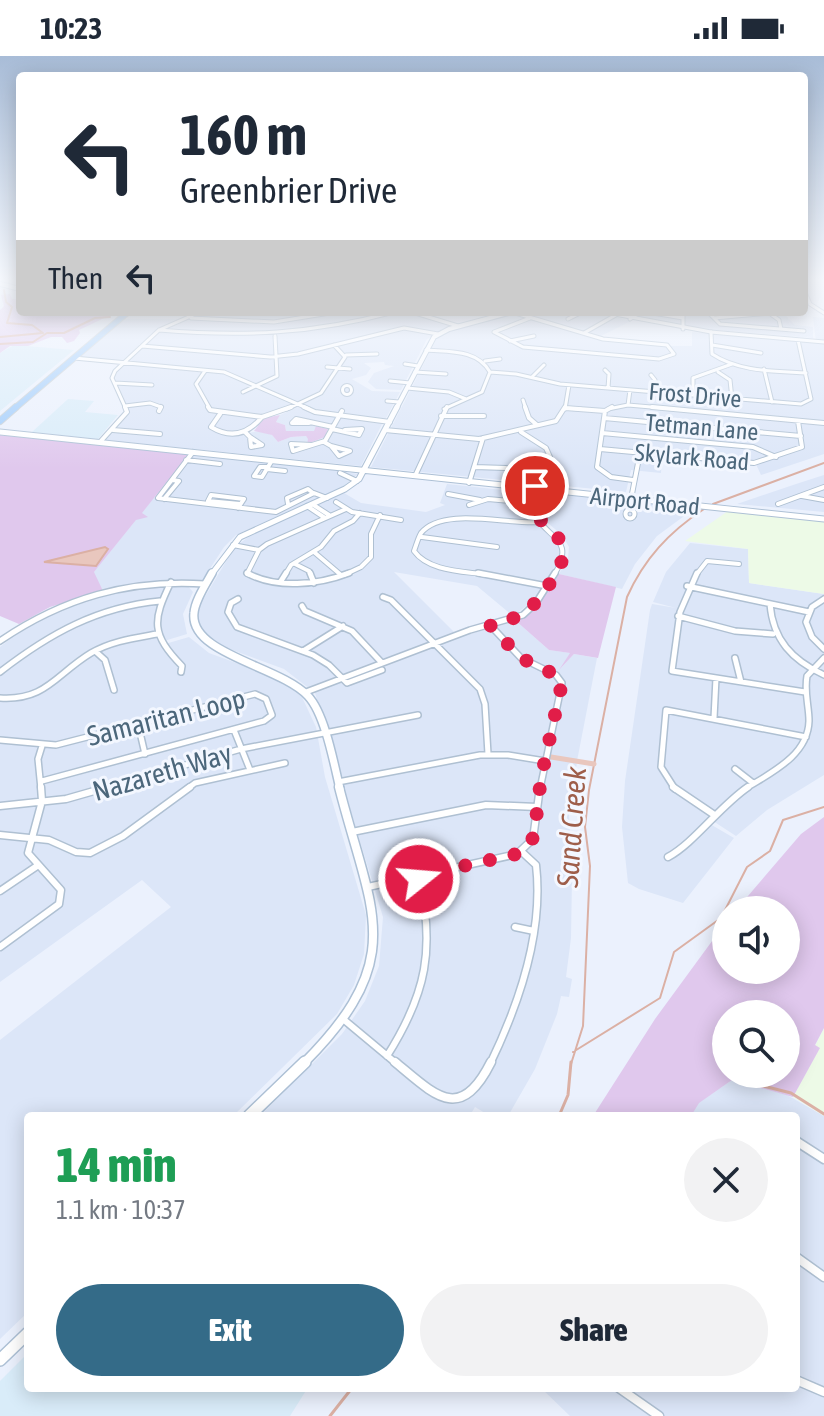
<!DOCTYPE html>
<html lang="en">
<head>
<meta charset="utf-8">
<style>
	body { margin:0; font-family:"Asap Condensed",sans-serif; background:#f2f2f3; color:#1f2937; height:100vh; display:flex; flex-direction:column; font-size:30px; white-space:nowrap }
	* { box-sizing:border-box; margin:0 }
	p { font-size:26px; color:#747a83 }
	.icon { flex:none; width:44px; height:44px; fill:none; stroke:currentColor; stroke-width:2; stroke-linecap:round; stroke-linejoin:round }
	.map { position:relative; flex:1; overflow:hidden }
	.panel { position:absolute; left:24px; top:1056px; width:776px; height:280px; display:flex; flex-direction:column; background:#fff; border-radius:8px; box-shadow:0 4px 20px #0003 }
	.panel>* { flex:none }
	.banner { position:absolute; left:16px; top:16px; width:792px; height:244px; border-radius:8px; box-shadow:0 4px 20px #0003; background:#fff; color:#1f2937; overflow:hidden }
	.controls { position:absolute; left:712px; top:840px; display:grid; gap:16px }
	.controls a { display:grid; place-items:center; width:88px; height:88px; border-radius:50%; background:#fff; box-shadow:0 4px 20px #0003; font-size:40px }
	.pin { position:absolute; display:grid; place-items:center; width:68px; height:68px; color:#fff; margin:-34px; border:4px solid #fff; border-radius:50%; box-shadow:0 2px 8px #0007 }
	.me { position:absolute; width:88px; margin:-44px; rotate:73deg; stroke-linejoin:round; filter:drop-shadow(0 0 6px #0008) }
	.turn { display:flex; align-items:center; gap:28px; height:168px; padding:0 32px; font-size:36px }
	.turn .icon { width:104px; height:104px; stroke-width:2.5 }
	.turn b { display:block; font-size:56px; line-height:68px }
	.then { display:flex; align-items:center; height:76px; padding:0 32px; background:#0003; gap:16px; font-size:30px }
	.round { display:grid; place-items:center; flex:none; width:84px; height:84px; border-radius:42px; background:#f2f2f3 }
	.head { display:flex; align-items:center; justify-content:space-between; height:136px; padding:0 32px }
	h1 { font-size:48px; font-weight:800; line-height:60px; color:#1e9e55 }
	.primary-button { display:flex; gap:16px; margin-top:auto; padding:16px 32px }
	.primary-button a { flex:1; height:92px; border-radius:48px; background:#346b88; color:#fff; font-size:32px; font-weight:800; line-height:92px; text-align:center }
	.primary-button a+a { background:#f2f2f3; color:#1f2937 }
	.status { display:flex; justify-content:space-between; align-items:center; height:56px; padding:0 40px; background:#fff; direction:ltr }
	.status svg { height:22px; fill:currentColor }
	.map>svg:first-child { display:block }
	.residential { fill:#dce6f8 }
	.commercial { fill:#d9ecf9 }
	.education { fill:#edfae7 }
	.green { fill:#e0c8ed; fill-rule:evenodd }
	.water { fill:#e9c7be; stroke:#dbb0a4; stroke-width:2 }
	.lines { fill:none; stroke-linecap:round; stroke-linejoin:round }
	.stream-far1 { stroke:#dbb0a4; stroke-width:2 }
	.stream { stroke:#dbb0a4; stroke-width:3 }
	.canal { stroke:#e9c7be; stroke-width:5 }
	.minor-far4-casing { stroke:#afc0d2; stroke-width:5 }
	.minor-far3-casing { stroke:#afc0d2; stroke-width:6 }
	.minor-far2-casing { stroke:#afc0d2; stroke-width:8 }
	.minor-far1-casing { stroke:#afc0d2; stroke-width:9 }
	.minor-casing { stroke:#afc0d2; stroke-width:11 }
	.tertiary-casing { stroke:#afc0d2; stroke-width:5 }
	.secondary-far4-casing { stroke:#adc0d5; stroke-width:6 }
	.secondary-far3-casing { stroke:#adc0d5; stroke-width:7 }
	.secondary-far2-casing { stroke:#adc0d5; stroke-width:10 }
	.secondary-far1-casing { stroke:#adc0d5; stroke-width:11 }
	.secondary-casing { stroke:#adc0d5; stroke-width:14 }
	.trunk-far1-casing { stroke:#c9d1d7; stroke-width:7 }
	.trunk-casing { stroke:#c9d1d7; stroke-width:8 }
	.minor-far4 { stroke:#fff; stroke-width:3 }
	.minor-far3 { stroke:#fff; stroke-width:4 }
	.minor-far2 { stroke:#fff; stroke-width:5 }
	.minor-far1 { stroke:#fff; stroke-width:6 }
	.minor { stroke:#fff; stroke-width:8 }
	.tertiary { stroke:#fff; stroke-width:3 }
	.secondary-far4 { stroke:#fff; stroke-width:4 }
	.secondary-far3 { stroke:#fff; stroke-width:5 }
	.secondary-far2 { stroke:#fff; stroke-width:7 }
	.secondary-far1 { stroke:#fff; stroke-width:8 }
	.secondary { stroke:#fff; stroke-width:11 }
	.trunk-far1 { stroke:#a2cdfb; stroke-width:5 }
	.trunk { stroke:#a2cdfb; stroke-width:6 }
	.route { stroke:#e11d48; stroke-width:14; stroke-dasharray:0 25.2 }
	.labels { text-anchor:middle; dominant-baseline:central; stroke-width:6; stroke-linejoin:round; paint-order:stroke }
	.far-street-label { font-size:24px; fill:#4c677b; stroke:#f3f7ff }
	.street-label { font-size:28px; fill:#4c677b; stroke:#f3f7ff }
	.water-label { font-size:30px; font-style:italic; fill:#9e5e4a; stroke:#f3f7ff }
</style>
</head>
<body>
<div class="status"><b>10:23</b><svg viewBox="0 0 49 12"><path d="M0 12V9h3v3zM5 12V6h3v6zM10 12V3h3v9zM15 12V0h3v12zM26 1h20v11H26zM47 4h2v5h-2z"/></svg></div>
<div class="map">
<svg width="824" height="1360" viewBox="0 0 824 1360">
	<rect width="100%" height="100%" fill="#ebf1fd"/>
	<!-- residential -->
	<path class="residential" d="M203,256H408L453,270L427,283L401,334L376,333L368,326L374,317L394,310L385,309L384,306L364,307L371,312L366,319L352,323L372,335L400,336L385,364L316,355L299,347L260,359L251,371L233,379L262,375L272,379L278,386L291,381L306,380L309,383L307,387L325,381L326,372L317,371L314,376L307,377L286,375L285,369L276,366L280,359L298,351L318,359L383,366L361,410L105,384L130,357L115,322L118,314L163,273Z
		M518,256H597L631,265L597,282L664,290H692V276L816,286L813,261L824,262V398L761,419L755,406L662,398L661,417L631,414L626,436L371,411L437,282L453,274Z
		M611,256H782L795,269L813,271V282L701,273Z
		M124,263H177L156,274L122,305L80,301Z
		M189,398L331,414L358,418L341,432L236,479L224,491L202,525H150L103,535L93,517Z
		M824,419V456L737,448L796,428Z
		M447,428L530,437L529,457L558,486L561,497L559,505L533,545L513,560L477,530L394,516L459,581L516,565L549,594L571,597L560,613L574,598L597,602L577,705L549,701L577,706L569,758L572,821L571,882L566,921L572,923L569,941L561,940L557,958L535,1013L508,1060H490L475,1051L472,1056L478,1060H260L342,978L365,945L379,910L383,861L315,637L284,613L216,588L199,570L197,559L200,549L234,492L252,478L344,437L361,447L426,456L445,449L440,447Z
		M540,436L695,452L657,480L635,508L622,533L559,518L568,502L569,491L562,479L542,462L537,451Z
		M690,487L748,493L749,527L824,538V719L767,754L736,780L713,765L710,768L734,782L683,847L639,833L628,827L622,771L625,725L650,554L652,548L676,552L653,546L666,516Z
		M187,529L193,536L183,558L187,578L164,585L165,588L189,581L209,597L291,627L301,639L316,671L325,721L366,859L364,898L354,929L337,958L233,1060H28V1256L0,1283V984L171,851L142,824L0,926V591L20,575L73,548L132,533Z
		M732,1024L787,1039L824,1060V1360H570L541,1332H796V1060H691L698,1047Z"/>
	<!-- commercial -->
	<path class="commercial" d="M14,289L74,294L0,355V297Z
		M68,343L94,345L85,356L118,359L98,383L32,376Z
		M28,1297V1332L307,1333L290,1360H0V1325Z"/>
	<!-- education -->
	<path class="education" d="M728,455L824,465V538L749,527L748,493L685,485Z
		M824,972V1060L793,1041L819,993L815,990Z"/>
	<!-- green -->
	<path class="green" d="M10,238L12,243L20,244V256H117L79,274L80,277L74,285L67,287L62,281H51L28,290H10L0,297V254L4,250L1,239Z
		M280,359L276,366L285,369L286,375H314L316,370L328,373L325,381L307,388L308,383L306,380L291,381L278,386L272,379L254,375L264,362Z
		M0,379L189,398L142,457L148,461L136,464L94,516L103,535L50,551L19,568L0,560Z
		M559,518L616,531L598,602L574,598L559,614L570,597L549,594L516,565L538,550Z
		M824,761V972L815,989L820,992L793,1041L732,1024L699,1047L691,1060H593L655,963L726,866V914H786V854H736L801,778ZM726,958H786V1018H726Z"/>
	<!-- water -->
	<path class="water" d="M105,491L108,493L96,510L44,506Z"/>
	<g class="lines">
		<!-- stream-far1 -->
		<path class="stream-far1" d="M0,281L43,277L32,269L7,267L12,251L6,246L4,234
			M0,288L33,286L47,277H64L95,262L110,261
			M713,448L824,407
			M573,996L660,942L674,896L721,862L747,811L770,795L783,764L824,751
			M571,1008L583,970L590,810L585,771L589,734L627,541C644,503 669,476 704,453"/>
		<!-- stream -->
		<path class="stream" d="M736,1023L791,1037L824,1058
			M559,1060L568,1039L571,1006
			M330,1360L352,1332"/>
		<!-- canal -->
		<path class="canal" d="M551,701L594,708"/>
		<defs>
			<path id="minor-far4" d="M804,234L810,248L824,257
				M412,256L458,270
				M512,256L603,283L667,289L674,298L659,303L523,291L494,276L530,262
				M647,256L683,262
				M683,256V273
				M708,256L720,268L804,275
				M768,256L779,264L781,273
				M191,262L274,266L336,256
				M714,262L770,257
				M568,263L582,256
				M630,263L641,256
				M159,274C243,281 312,278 394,256
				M584,277L621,256
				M510,285L534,280
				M712,289L761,297
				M142,290L270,301L298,298L404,272L438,278
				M426,294C449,296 477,293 490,316L482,336L444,353
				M346,299L377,298
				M74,302L224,316L309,353
				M485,305L500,303
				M405,308L418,310
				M327,311L350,313
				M764,313L772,346
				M605,314L609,318L608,332
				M205,315L196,328L210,353
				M415,316L446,318
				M490,316L516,318L560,328L801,348L811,343L798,284
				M718,316L730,324L732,343
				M806,317C775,315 739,316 712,298L711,276L824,286
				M651,319L655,324V336
				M532,321L544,309
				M390,325L410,327
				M115,327L152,329
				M342.5 334a4.5 4.5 0 1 1 9 0a4.5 4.5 0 1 1-9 0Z
				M407,332L449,336L466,343
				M243,336L277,320L275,280
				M693,339V322L732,308
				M523,344L526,353
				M387,345L399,346
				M628,349L630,334
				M125,350L150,347L161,351L160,353
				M565,352L581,353
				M126,353L112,322L115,315L159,274L200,256
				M287,353L321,337L345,301L334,289
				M565,353L569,329
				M608,353L628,349L674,353"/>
			<path id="minor-far3" d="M208,351L210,354L262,361L291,351
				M304,351L315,356L390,366
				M525,351L529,362L537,369
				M612,351L605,355L597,411L611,421L633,424
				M652,351L824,367
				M565,352L605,355
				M159,355L161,351
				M220,358L211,371C231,383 248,378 262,361
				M441,360H484
				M604,362L801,380
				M309,367H292L296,363L333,371
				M332,373L359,379L362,373L345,374
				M113,374L160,378
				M385,374L479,383L556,365L565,351
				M521,376L546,392L550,401
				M246,377L250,381
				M602,377L753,391L776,401
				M250,381L262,389L251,391Z
				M100,386L127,356L125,351
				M324,386L331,390
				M291,388L312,389L293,395Z
				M312,389L325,385L342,355
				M331,390L350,395L339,400Z
				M600,393L754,407L802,391L798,365
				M193,396L158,442L276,456L314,437L327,442
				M186,404L220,408
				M260,411H268L262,421L254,420Z
				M268,411L271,406
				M474,411L506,412
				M267,413L285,415
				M340,417L357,425
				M415,420L447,351
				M469,427L483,382
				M534,431C523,486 584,471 554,519
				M448,438L480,444
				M802,440L824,444
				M164,443L179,425L172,424
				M631,443L640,397
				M336,446L352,456L401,464
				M288,448L287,442L308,433L313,437
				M312,448L329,459
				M778,448L824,431
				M469,449L488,443L531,447
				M307,450L325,462
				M238,452L244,443L211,439L208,445L240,448
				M625.5 458a4.5 4.5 0 1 1 9 0a4.5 4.5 0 1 1-9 0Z
				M422,481L497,491
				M233,489L259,494
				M314,496L341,519
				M295,508L309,515L311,519
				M250,519L247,518L259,494L267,488L346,453
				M285,519L291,509L321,491L334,475L353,465L360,457
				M344,519L361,511L371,501V478L380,459
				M488,519C465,515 429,516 414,495C416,490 418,482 421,477C443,450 508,469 539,466
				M696,519L707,505L739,508"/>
			<path id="minor-far2" d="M247,517C276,533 318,529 349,517
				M310,517L314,527
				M478,517L547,530
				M697,517L680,556L672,615L805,636
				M281,525L286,517
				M171,526C152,565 151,578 182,610L181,616
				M687,530L809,556
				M383,541L391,544L480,633L485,648L488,698
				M238,543L231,547L228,556L237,571L313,599L329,609L347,627L382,614
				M824,543L812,551L806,566L812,581L824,593
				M770,548C773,584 792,604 824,619
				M302,550L305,555L352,575L382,607
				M678,560L735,575L773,578
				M490,569L521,602L556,619L562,627L540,733
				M0,585C63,542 129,523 205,528
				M95,595L105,604L114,634
				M303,595L343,570
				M735,602L741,626
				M0,616C49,578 97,551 160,545
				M306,636L470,574L523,559L536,547L555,517
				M0,642C46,645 56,618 91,597C111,585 135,582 157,578
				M714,662L716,622
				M138,668L145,698
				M234,674L250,714
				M0,684L56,689L255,638L266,643L272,659L264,665L42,725
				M735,713L753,727
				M338,726L480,699H508L545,705
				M41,733L38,703L42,690
				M101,733L241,693L418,659
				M187,733L195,727L285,707
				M675,733L661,711L666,654L806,681
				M745,733C770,717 808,700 809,665C809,650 804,636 807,620L824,602"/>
			<path id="minor-far1" d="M673,731L713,758
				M0,750L66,743L108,731
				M352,776L486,749L537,751
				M0,779L49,784L76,796L90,797L123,780L190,731
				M668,801C693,788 720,750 748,731
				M368,831L517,798L533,783L540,731
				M0,835L37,810
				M515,871L534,875
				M0,891L59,848L61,834L28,797L42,745L41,731
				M343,963L397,1008
				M387,1000C427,937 435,892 419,820
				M490,1008C519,948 544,877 536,809L522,796"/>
			<path id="minor" d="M395,1006C435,1039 460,1068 491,1006
				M796,1085L824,1103
				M796,1201L824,1221
				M796,1324L824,1336
				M619,1332L659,1360"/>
			<path id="tertiary" d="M604,256L711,276"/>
			<path id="secondary-far4" d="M0,228L20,233
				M396,353L434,281L449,273L512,256"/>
			<path id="secondary-far3" d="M0,376L824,463
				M211,519L240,481L345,433L359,423L397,351"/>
			<path id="secondary-far2" d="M212,517C206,528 195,544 194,557C189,598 280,610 308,640C325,658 334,708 340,733"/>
			<path id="secondary-far1" d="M303,1008C410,901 371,857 339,731"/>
			<path id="secondary" d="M249,1060L305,1006
				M0,1304L28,1277"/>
			<path id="trunk-far1" d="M14,353L128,256"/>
			<path id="trunk" d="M0,365L16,351"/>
		</defs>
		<!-- minor-far4 casing -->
		<use href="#minor-far4" class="minor-far4-casing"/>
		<!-- minor-far3 casing -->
		<use href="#minor-far3" class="minor-far3-casing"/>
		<!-- minor-far2 casing -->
		<use href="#minor-far2" class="minor-far2-casing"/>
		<!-- minor-far1 casing -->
		<use href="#minor-far1" class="minor-far1-casing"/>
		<!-- minor casing -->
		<use href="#minor" class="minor-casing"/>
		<!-- tertiary casing -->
		<use href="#tertiary" class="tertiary-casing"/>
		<!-- secondary-far4 casing -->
		<use href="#secondary-far4" class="secondary-far4-casing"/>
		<!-- secondary-far3 casing -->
		<use href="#secondary-far3" class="secondary-far3-casing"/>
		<!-- secondary-far2 casing -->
		<use href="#secondary-far2" class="secondary-far2-casing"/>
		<!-- secondary-far1 casing -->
		<use href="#secondary-far1" class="secondary-far1-casing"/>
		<!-- secondary casing -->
		<use href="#secondary" class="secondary-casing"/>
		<!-- trunk-far1 casing -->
		<use href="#trunk-far1" class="trunk-far1-casing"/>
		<!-- trunk casing -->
		<use href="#trunk" class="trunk-casing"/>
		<!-- minor-far4 -->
		<use href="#minor-far4" class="minor-far4"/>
		<!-- minor-far3 -->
		<use href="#minor-far3" class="minor-far3"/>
		<!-- minor-far2 -->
		<use href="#minor-far2" class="minor-far2"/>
		<!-- minor-far1 -->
		<use href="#minor-far1" class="minor-far1"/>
		<!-- minor -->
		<use href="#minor" class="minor"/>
		<!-- tertiary -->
		<use href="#tertiary" class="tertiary"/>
		<!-- secondary-far4 -->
		<use href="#secondary-far4" class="secondary-far4"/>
		<!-- secondary-far3 -->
		<use href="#secondary-far3" class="secondary-far3"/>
		<!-- secondary-far2 -->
		<use href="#secondary-far2" class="secondary-far2"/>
		<!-- secondary-far1 -->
		<use href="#secondary-far1" class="secondary-far1"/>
		<!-- secondary -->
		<use href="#secondary" class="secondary"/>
		<!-- trunk-far1 -->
		<use href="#trunk-far1" class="trunk-far1"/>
		<!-- trunk -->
		<use href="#trunk" class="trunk"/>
	</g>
	<!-- sky -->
	<linearGradient id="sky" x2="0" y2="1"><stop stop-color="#a8bcd7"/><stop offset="0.54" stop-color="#f6f9fe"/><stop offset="1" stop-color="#f6f9fe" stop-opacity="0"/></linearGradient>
	<rect width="824" height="413" fill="url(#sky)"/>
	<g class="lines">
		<!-- route -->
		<path class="route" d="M419,823V820L517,798L527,792L534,780L541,722L562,627L556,619L521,602L490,569C531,562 545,539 563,503L561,485L532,455L535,430"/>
	</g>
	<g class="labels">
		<!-- far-street labels -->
		<g class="far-street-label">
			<text transform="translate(695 339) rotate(5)">Frost Drive</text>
			<text transform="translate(702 371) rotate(5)">Tetman Lane</text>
			<text transform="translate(692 401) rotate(5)">Skylark Road</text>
			<text transform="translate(645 445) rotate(6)">Airport Road</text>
		</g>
		<!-- street labels -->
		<g class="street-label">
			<text transform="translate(166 661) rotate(-14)">Samaritan Loop</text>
			<text transform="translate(162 716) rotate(-16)">Nazareth Way</text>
		</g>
		<!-- water labels -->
		<g class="water-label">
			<text transform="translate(571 771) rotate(-86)">Sand Creek</text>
		</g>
	</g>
</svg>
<div class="controls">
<a><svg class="icon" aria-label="sound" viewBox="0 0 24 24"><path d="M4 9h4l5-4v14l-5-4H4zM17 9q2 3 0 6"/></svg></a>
<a><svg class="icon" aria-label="search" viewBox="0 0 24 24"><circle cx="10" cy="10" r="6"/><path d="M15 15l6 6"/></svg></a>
</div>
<div class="pin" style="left:535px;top:430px;background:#d93025"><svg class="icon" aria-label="arrive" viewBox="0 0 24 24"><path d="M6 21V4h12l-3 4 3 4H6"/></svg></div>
<svg class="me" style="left:419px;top:823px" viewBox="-20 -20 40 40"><circle r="17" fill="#e11d48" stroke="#fff" stroke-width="3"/><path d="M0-11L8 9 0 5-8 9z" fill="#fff"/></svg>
<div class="banner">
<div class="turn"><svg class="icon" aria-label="left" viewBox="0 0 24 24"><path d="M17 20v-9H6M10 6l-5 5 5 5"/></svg><div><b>160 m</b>Greenbrier Drive</div></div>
<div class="then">Then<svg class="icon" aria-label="left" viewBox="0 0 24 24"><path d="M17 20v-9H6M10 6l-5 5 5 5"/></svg></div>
</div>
<section class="panel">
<div class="head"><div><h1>14 min</h1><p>1.1 km · 10:37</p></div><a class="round"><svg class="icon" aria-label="close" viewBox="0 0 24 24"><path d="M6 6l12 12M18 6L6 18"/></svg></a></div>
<div class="primary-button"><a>Exit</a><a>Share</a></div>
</section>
</div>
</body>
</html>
